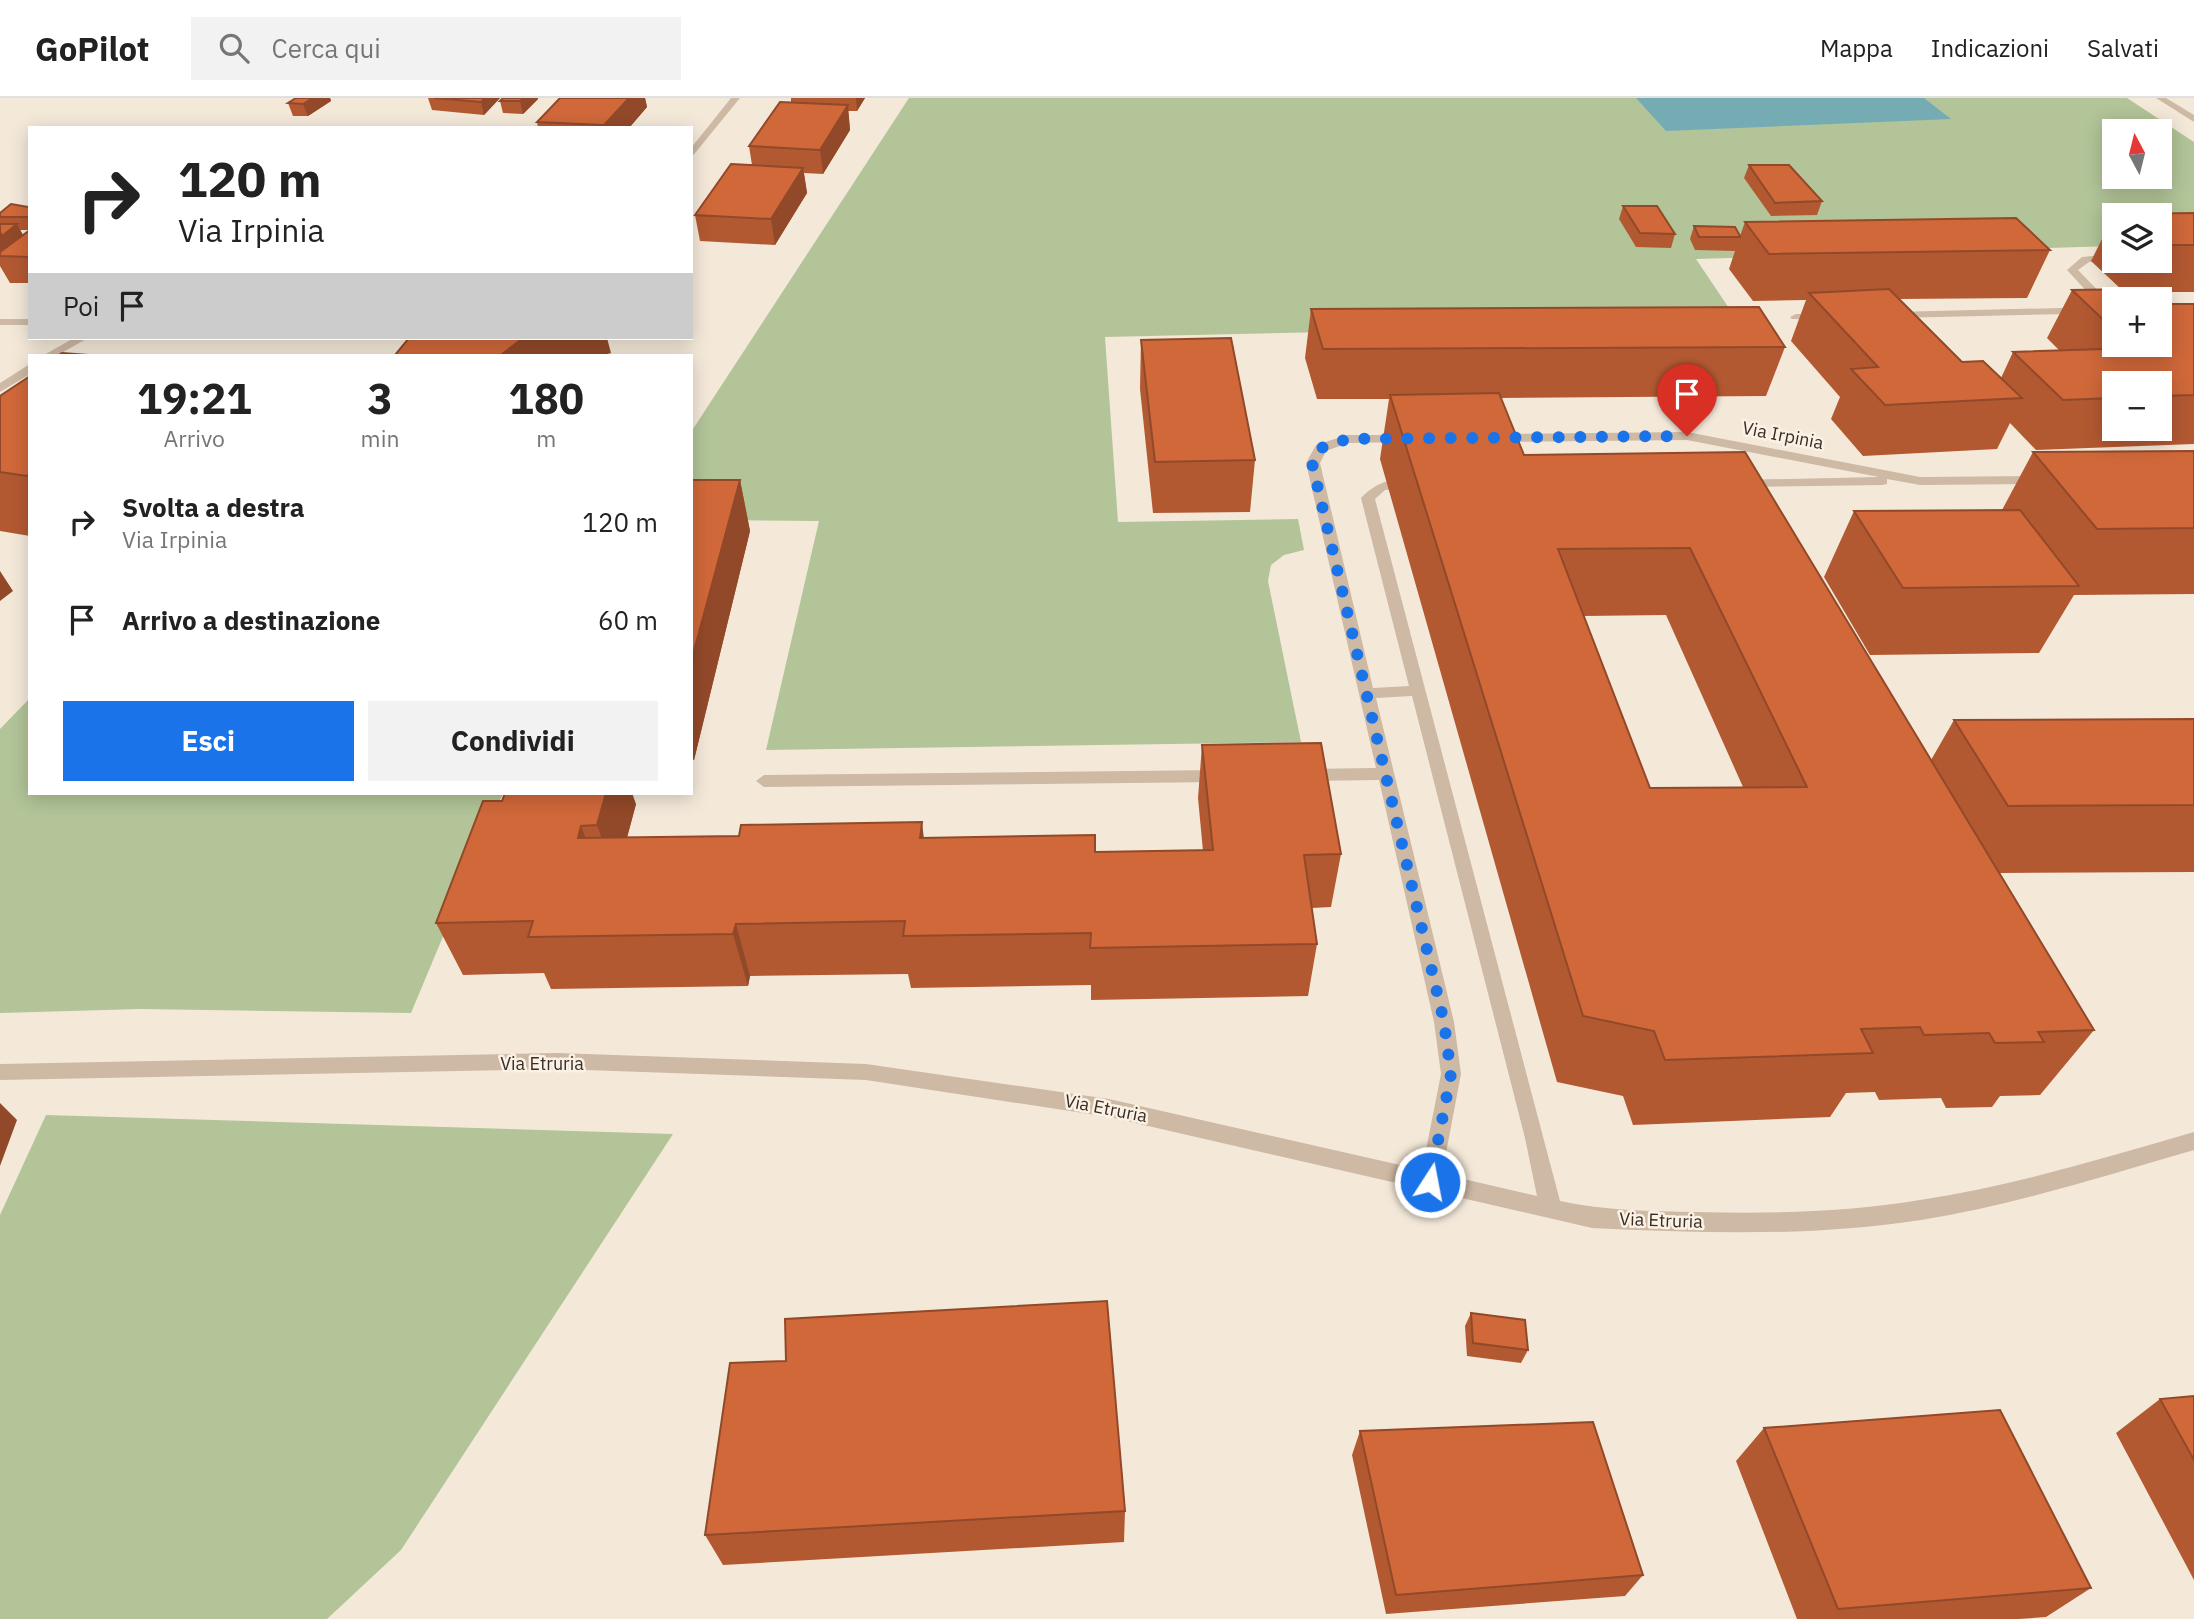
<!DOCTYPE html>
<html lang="it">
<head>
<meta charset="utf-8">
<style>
	body { margin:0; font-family:"IBM Plex Sans",sans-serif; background:#f2f2f2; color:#222; height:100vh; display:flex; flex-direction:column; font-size:26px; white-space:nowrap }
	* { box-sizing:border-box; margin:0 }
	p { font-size:23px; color:#767676 }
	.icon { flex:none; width:38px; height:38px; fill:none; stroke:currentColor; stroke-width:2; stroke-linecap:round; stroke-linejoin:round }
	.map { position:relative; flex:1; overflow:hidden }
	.side { position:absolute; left:28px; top:256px; width:665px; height:441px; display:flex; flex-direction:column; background:#fff; border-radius:0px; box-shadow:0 4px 18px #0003 }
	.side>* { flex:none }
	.guide { position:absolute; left:28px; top:28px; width:665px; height:214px; border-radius:0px; box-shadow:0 4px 18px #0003; background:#fff; color:#222; overflow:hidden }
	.needle { width:46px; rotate:353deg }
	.buttons { position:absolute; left:2102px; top:21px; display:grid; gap:14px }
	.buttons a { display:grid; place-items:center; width:70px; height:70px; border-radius:0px; background:#fff; box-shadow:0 4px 18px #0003; font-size:35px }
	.pin { position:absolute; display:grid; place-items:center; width:60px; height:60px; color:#fff; margin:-72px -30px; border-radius:50% 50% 50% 0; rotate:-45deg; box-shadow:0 0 7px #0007 }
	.pin .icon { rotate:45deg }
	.me { position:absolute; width:77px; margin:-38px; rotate:11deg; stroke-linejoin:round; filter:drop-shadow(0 0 5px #0008) }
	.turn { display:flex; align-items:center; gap:24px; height:147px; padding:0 35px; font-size:32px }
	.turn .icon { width:91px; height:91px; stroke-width:2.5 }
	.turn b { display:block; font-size:49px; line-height:60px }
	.then { display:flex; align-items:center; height:66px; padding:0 35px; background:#0003; gap:14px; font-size:26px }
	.eta { display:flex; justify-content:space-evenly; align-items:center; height:119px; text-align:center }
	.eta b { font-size:42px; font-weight:700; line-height:49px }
	.button { display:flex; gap:14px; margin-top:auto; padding:14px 35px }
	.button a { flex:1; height:80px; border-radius:0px; background:#1a73e8; color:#fff; font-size:28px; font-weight:700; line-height:80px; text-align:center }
	.button a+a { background:#f2f2f2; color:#222 }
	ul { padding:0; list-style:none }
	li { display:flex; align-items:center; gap:21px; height:98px; padding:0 35px }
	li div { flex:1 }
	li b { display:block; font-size:26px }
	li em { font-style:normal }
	header { display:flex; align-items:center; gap:42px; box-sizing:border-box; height:98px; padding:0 35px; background:#fff; border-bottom:2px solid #e0e0e0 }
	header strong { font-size:33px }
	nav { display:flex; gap:38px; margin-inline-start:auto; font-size:24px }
	.search { width:490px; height:63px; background:#f2f2f2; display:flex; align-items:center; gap:18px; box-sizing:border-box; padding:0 24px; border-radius:0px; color:#767676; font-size:26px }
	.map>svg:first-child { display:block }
	.green { fill:#b2c498; fill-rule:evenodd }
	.water { fill:#75acb3 }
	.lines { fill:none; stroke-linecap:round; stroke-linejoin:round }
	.minor { fill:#cdb9a4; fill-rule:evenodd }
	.wall { fill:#b35932; fill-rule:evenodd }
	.shaded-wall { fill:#924929 }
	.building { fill:#d0683a; stroke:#924929; stroke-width:2; fill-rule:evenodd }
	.route { stroke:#1a73e8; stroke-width:12; stroke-dasharray:0 21.6 }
	.labels { text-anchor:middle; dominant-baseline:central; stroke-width:5; stroke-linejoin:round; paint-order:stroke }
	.street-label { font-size:18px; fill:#372d26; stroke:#fbf2e5 }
</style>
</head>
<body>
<header>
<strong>GoPilot</strong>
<div class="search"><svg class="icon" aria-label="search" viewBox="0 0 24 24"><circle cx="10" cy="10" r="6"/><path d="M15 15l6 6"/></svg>Cerca qui</div>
<nav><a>Mappa</a><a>Indicazioni</a><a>Salvati</a></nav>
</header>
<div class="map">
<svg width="2194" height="1521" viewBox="0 0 2194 1521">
	<rect width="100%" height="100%" fill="#f4e9d9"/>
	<!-- green -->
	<path class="green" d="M909,0H2127L2194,44V145L2160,117H2114V148L1696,161L1739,225L1105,239L1118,424L1298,421L1304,452L1284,457L1271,467L1268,483L1301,644L766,652L819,423L691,422V334ZM2114,33H2160V79H2114Z
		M30,600V695H503L411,915L140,911L0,915V631Z
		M46,1017L673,1036L401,1452L327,1521H0V1117Z"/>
	<!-- water -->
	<path class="water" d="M1636,0H1924L1951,21L1666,33Z"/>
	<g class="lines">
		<!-- minor -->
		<path class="minor" d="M731,0H740L691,60V50Z
			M2156,0H2166L2194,17V24Z
			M2114,156V162L2089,164L2078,172L2114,209V215L1894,220L1888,217L1894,214L2101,209L2067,172L2082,159Z
			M1796,216H1824L1830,219L1824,222L1792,221L1790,219Z
			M0,221H30V227H0Z
			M74,240H88L58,257H44Z
			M30,266V276L0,294V285Z
			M1687,334L1920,379L2039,378L2046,382L2039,386L1920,387L1887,381V386L1882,387L1742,389L1735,385L1737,382L1879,379L1687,342L1494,344L1488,340L1494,336Z
			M1406,337L1412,341L1411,344L1348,345L1326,353L1320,365L1373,590L1409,588L1361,400C1373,386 1399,374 1416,387L1409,391L1385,392L1375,401L1560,1103C1605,1113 1651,1113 1697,1114C1772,1116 1847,1114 1920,1102C2013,1088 2104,1060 2194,1034V1052C2104,1078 2014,1107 1921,1122C1812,1139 1702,1135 1592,1130L1109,1019L866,982L557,971L0,982V966L557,955L866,966L1109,1001L1422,1072L1441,976L1434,924L1379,682L1305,683L1297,677L1305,671L1376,670L1306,365L1316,347L1347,337ZM1412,598L1525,1040L1537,1098L1442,1076L1461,976L1454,924L1376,600Z
			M1221,672L1229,678L1221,684L764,689L756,683L764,677Z"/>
	</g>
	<!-- wall -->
	<path class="wall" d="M296,0H330L331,3L308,18H293L288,5Z
		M428,0H500L484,17L432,12Z
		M503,0H538V1L523,16L503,15L500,3Z
		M560,0H645L647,9L629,30H538L537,24Z
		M791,0H865L857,13H848L850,32L823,76L804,75L807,95L775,147L700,143L695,117L752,67L749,48L791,5Z
		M1749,67L1822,103L1817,117L1771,118L1744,80Z
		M30,107V185H10L0,168V115L28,109ZM20,132H29L23,137Z
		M1623,108L1675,136L1671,150L1636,149L1619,121Z
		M2194,115V194H2145L2114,201V247H2160V206H2194V346L2036,352L2010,325L1997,351L1863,358L1831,321L1840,299L1791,243L1806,202L1753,203L1729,171L1735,153L1695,152L1690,141L1694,128L1740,138L1745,124L2050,152L2027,200L1899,201L1962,264L2001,280L2013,254L2060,253L2047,240L2072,192H2122L2091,163L2114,117V163H2160V117H2114L2115,116ZM2114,285H2160V331H2114Z
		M1311,211L1785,249L1766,298L1501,300L1524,357L1745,354L1931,662L1954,622L2194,621V774L2000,775L2094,932L2040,997L2000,998L1992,1009L1946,1010L1941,1000L1879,1002L1875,994L1846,995L1830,1019L1633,1027L1623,998L1557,984L1380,361L1389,301H1317L1305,260ZM1666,517L1743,689L1650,690L1584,518Z
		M1141,242L1255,362L1250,414L1153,415L1140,291Z
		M30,278V438L0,433V298Z
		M2194,353V496L2074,497L2039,555L1870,557L1824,479L1854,413L2002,412L2033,354Z
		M691,382H740L750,433L694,662H691Z
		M1202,647L1341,756L1331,809L1312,810L1317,846L1308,898L1091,902V887L911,890L908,876L750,878L748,888L551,891L544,875L463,877L436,825L483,703L636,706L627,740H924L1095,754L1203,753L1198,700Z
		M1471,1215L1528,1252L1521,1265L1467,1258L1465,1228Z
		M2194,1298V1482L2116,1335L2160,1301Z
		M1764,1330L2091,1490L2046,1519L2019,1521H1797L1736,1363Z
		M1360,1333L1643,1477L1625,1498L1386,1516L1352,1357Z
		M1125,1413L1124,1444L723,1467L705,1437Z"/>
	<!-- shaded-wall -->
	<path class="shaded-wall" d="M313,0H330L331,3L308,18L303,6Z
		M485,0H500L484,17L481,4Z
		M524,0H538V1L523,16L520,3Z
		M629,0H645L647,9L629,30H605L604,27Z
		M856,0H865L857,13Z
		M848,7L850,32L823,76L820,52Z
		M803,70L807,95L775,147L771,121Z
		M17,126L24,139L0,158V134Z
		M523,240H607L611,255L604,257H501Z
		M740,382L750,433L694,662L691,651V564Z
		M0,473L13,493L0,503Z
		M606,695H632L636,706L616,780L597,727Z
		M922,724L928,777L920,740Z
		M581,728L601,781L578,740Z
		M736,826L750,878L748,888L733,836Z
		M0,1005L17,1022L0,1068Z"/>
	<!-- building -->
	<path class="building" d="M296,0H313L303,6L288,5Z
		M434,0H485L481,4Z
		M503,0H524L520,3H500Z
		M560,0H629L604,27L537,24Z
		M780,4L848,7L820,52L749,48Z
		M731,66L803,70L771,121L695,117Z
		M1749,67H1789L1822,103L1775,105Z
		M11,106L28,109L30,107V119H0V115Z
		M1623,108H1657L1675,136L1640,135Z
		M2194,115V147H2160V117H2116L2115,116Z
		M2016,120L2050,152L1769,156L1745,124Z
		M0,126H17L2,138L0,134Z
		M1694,128L1735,129L1740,138V139H1699Z
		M30,132V159L0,158V154Z
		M1889,191L1962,264L1983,263L2022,300L1885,307L1851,271L1878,269L1809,195Z
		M2141,191L2154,201H2114V232L2072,192Z
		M2160,206H2194V297L2160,298V285H2114V300L2063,302L2013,254L2134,250L2130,247H2160Z
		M1759,209L1785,249L1323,251L1311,211Z
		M409,240H523L501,257H395Z
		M1231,240L1255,362L1155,364L1141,242Z
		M62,255L88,257H59Z
		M30,278V376L27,378L0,374V298Z
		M1499,295L1524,357L1745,354L2094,932L2038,934L2044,944L1995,945L1989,935L1924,937L1920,929L1861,931L1873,955L1665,962L1654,933L1583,918L1390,297ZM1690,450L1807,689L1650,690L1558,451Z
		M2194,353V430L2097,431L2033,354Z
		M691,382H740L691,564Z
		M2020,412L2079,488L1903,490L1854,413Z
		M2194,621V707L2008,708L1954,622Z
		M1321,645L1341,756L1304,757L1317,846L1090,850L1091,835L903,838L905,823L736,826L733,836L528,839L533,823L436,825L483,703H502L505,695H606L597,727L581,728L578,740L739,738L741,727L922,724L920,740L1095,737V754L1213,752L1202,647Z
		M1107,1203L1125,1413L705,1437L730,1265L786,1263L785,1221Z
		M1471,1215L1525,1222L1528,1252L1473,1245Z
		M2194,1298V1362L2160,1301Z
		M2000,1312L2091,1490L1838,1511L1764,1330Z
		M1593,1324L1643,1477L1396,1497L1360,1333Z"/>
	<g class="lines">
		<!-- route -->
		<path class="route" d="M1430,1084L1451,976L1444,924L1312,365L1321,350L1347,341L1687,338"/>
	</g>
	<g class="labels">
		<!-- street labels -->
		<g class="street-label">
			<text transform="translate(1783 337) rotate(11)">Via Irpinia</text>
			<text x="542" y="965">Via Etruria</text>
			<text transform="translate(1106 1010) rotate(11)">Via Etruria</text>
			<text transform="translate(1661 1122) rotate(2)">Via Etruria</text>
		</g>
	</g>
</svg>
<div class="buttons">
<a><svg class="needle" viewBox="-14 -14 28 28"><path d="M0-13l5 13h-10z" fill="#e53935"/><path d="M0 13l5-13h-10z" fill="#767676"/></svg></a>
<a><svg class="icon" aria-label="layers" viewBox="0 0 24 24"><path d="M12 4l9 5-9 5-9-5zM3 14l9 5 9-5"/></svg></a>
<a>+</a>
<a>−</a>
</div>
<div class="pin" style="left:1687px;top:338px;background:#d93025"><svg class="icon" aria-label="arrive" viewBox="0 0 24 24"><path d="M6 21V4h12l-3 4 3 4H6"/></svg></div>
<svg class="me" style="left:1430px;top:1084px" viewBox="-20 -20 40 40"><circle r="17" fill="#1a73e8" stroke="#fff" stroke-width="3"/><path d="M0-11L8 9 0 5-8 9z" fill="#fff"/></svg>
<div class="guide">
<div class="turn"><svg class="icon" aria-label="right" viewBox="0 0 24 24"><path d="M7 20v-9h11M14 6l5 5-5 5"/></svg><div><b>120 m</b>Via Irpinia</div></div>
<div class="then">Poi<svg class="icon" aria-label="arrive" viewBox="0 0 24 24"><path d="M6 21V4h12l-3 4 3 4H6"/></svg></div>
</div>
<section class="side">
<div class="eta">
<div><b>19:21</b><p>Arrivo</p></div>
<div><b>3</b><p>min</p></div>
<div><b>180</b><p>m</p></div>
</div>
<ul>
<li><svg class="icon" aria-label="right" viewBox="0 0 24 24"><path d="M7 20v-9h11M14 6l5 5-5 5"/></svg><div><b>Svolta a destra</b><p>Via Irpinia</p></div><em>120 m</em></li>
<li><svg class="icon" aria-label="arrive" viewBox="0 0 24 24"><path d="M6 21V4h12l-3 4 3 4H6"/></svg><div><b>Arrivo a destinazione</b></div><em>60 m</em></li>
</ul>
<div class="button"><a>Esci</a><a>Condividi</a></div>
</section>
</div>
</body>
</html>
